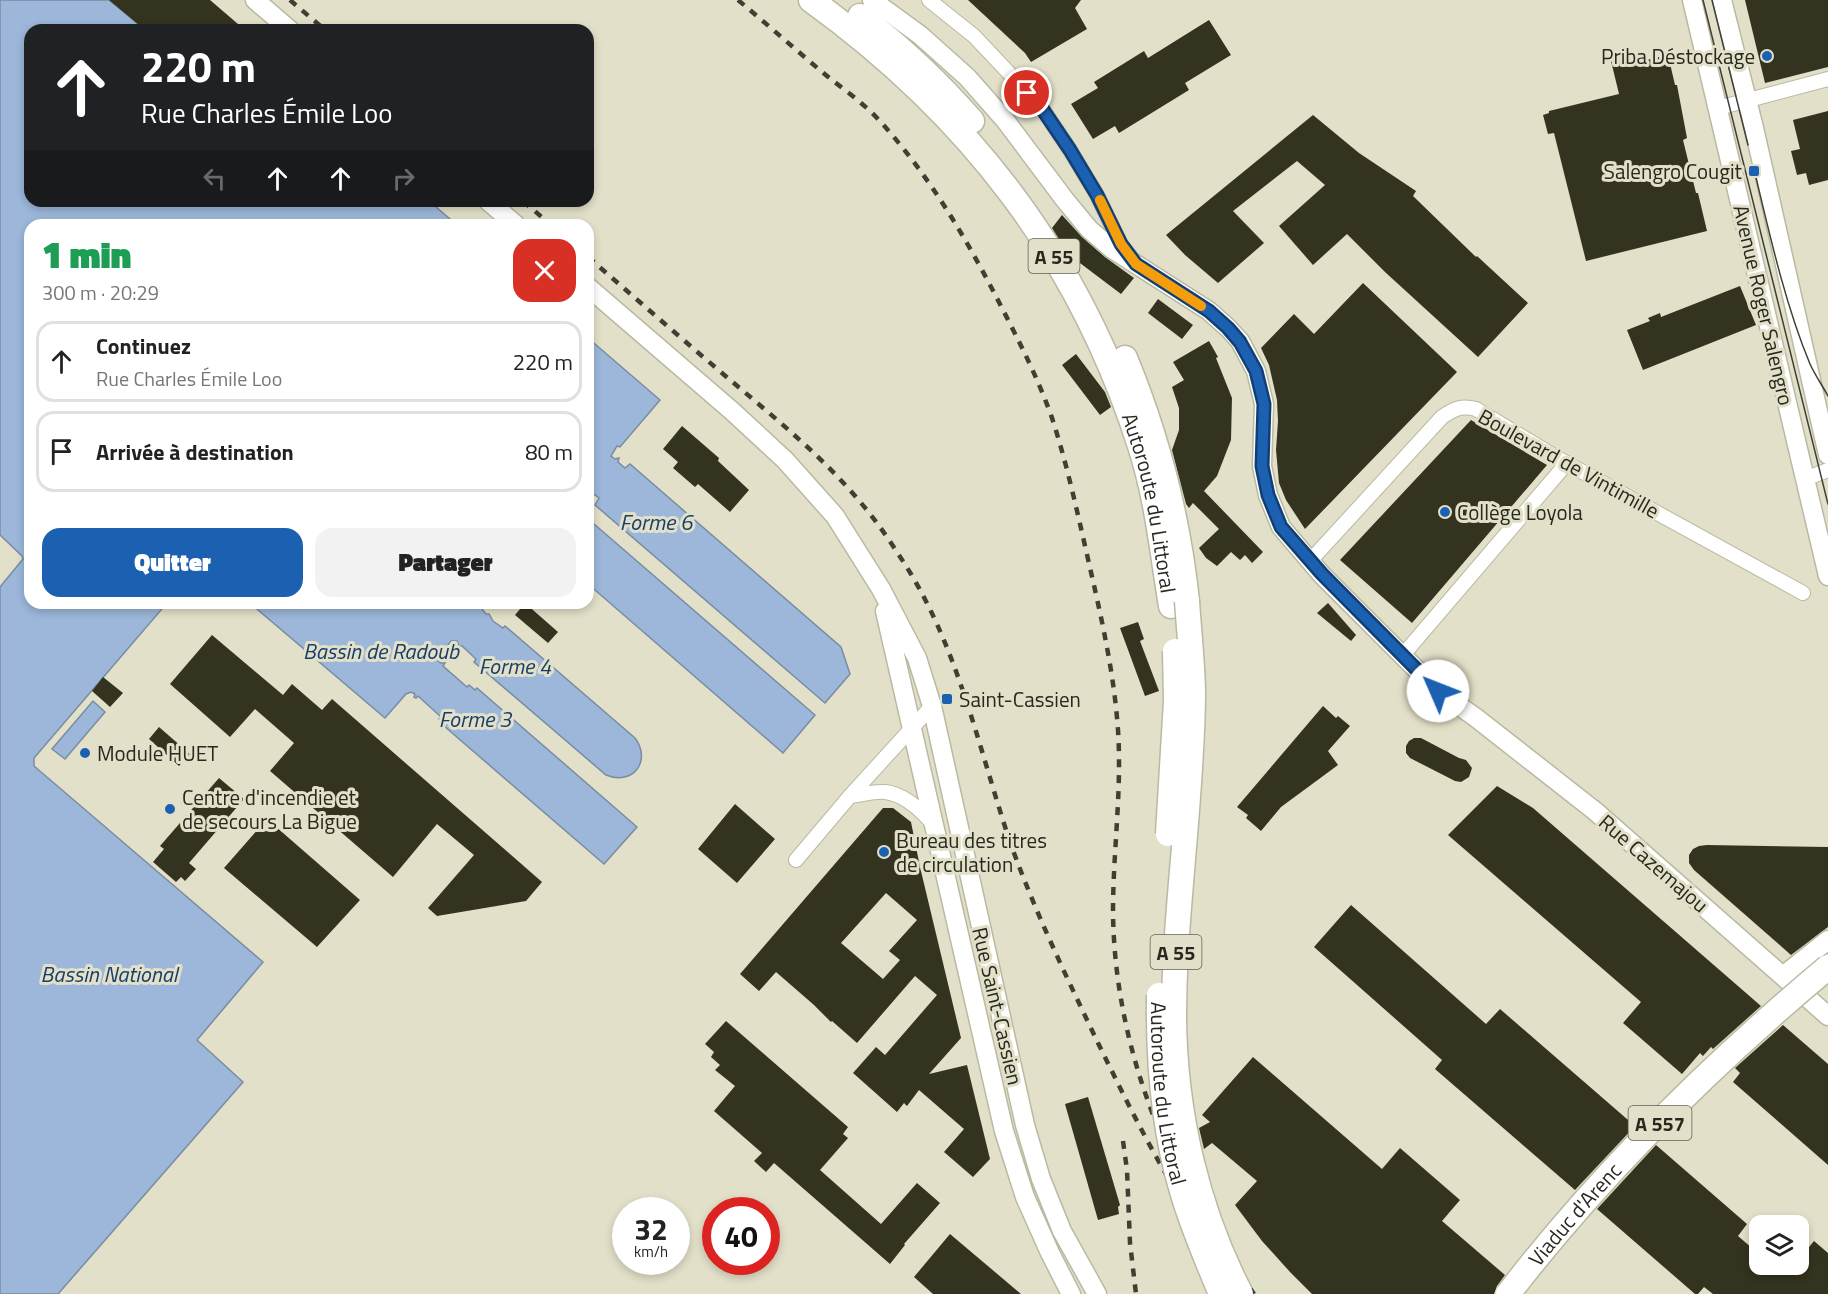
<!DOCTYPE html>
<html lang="fr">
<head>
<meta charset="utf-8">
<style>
	body { margin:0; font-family:"Titillium Web",sans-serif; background:#f2f2f2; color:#222; height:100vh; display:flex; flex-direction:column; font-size:22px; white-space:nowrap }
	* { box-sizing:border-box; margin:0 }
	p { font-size:20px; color:#767676 }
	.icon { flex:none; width:33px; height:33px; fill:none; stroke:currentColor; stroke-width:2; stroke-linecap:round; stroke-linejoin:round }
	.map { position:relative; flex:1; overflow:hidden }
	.sheet { position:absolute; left:24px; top:219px; width:570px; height:390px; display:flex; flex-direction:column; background:#fff; border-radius:18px; box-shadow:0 3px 9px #0003 }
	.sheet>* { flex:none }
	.top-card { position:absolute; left:24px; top:24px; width:570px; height:183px; border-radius:18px; box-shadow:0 3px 9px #0003; background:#202124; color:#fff; overflow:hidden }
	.buttons { position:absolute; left:1749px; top:1215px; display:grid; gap:12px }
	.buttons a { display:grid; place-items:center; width:60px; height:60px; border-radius:12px; background:#fff; box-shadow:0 3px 9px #0003; font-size:30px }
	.speed { position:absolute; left:612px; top:1197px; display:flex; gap:12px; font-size:30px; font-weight:700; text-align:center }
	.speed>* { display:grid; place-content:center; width:78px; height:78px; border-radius:50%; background:#fff; box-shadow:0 3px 9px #0003; line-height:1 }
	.speed small { font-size:15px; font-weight:400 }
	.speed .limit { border:9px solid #d22; background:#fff; color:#111 }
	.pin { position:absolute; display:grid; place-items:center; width:51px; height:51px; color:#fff; margin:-26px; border:3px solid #fff; border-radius:50%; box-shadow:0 2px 6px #0007 }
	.me { position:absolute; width:66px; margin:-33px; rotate:314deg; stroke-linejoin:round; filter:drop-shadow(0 0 4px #0008) }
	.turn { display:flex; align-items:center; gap:21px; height:126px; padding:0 18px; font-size:27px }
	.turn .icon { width:78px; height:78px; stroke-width:2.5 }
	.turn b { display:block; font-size:42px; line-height:51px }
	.lanes { display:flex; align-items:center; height:57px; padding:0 18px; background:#0003; justify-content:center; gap:30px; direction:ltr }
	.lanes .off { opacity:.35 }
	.round { display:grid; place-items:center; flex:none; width:63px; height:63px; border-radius:18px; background:#f2f2f2 }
	.summary { display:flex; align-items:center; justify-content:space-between; height:102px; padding:0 18px }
	h1 { font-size:36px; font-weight:800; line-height:45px; color:#1e9e55 }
	.action { display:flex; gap:12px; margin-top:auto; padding:12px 18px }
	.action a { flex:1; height:69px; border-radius:18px; background:#1c61b1; color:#fff; font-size:24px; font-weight:800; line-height:69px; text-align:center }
	.action a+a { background:#f2f2f2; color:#222 }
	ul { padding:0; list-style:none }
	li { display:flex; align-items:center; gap:18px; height:81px; margin:0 12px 9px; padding:0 6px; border:3px solid #e0e0e0; border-radius:18px }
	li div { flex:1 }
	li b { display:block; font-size:22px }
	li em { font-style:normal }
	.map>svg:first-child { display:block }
	.water { fill:#9cb7da; stroke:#7a8ca2; stroke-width:1.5 }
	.building { fill:#34331f; fill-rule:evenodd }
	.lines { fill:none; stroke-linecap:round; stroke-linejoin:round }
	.street-casing { stroke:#bab9a1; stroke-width:16 }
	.secondary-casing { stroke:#bab9a1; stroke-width:21 }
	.highway-casing { stroke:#bab9a1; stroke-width:27 }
	.street { stroke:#fff; stroke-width:14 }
	.secondary { stroke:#fff; stroke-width:18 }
	.highway { stroke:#fff; stroke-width:24 }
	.tram { stroke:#403f34; stroke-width:1.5 }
	.rail { stroke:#403f34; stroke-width:4.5; stroke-dasharray:8 8; stroke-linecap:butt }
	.highway-bridge-casing { stroke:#bab9a1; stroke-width:27; stroke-linecap:butt }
	.highway-bridge { stroke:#fff; stroke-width:24 }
	.route-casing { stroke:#123f73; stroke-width:15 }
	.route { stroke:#1c61b1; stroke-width:10 }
	.slow { stroke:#f59e0b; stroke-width:10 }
	.poi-dot { fill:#1c61b1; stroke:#e2e0c8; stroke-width:2 }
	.labels { text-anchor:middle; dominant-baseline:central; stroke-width:6; stroke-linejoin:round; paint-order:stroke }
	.shield { fill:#e2e0c8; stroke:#605f52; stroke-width:1.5 }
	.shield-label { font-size:20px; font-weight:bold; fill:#29281f }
	.poi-label { font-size:21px; fill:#29281f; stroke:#e2e0c8; text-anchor:start }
	.street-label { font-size:21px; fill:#29281f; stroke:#e2e0c8 }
	.water-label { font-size:22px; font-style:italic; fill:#1a3e6b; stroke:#e2e0c8 }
</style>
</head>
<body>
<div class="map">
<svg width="1828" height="1294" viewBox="0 0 1828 1294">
	<rect width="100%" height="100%" fill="#e2e0c8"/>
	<!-- water -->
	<path class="water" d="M0,0H109L145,30H30V201H429L457,225H30V603H167L34,758V766L263,962L197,1040L243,1082L58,1294H0V587L23,559L22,556L0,535Z
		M588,338L660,400L620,447L617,446L611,456L615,459L619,458L618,462L625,468L630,464L841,647L850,674L825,703L595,505L599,498L591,492L588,494Z
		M588,524L591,527L594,524L815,715L783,753L588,584Z
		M250,603H484L482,609L486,614H489L493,621L503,628L505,626L635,738C652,761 633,786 606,775L474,662L476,659L462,646H459L457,641H451L438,657V661L441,663H445L443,666L467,687L469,685L475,690L477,688L637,827L604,864L444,726L446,724L439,719L441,717L418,696L416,698L414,697L415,694L411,692L406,694L385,718Z
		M93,701L105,712L65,759L52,749Z"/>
	<!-- building -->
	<path class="building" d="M109,0H210L245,30H145Z
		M968,0H1081L1075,8L1087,29L1031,62L1025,53Z
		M1745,0H1828V67L1765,83Z
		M1209,20L1231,55L1185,83L1189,90L1119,133L1115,126L1093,139L1071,104L1098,88L1094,82L1144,51L1148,58Z
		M1637,55L1638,62L1668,55L1675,85H1677L1687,138L1683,140L1696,193H1698L1707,231L1586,261L1554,133L1548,134L1543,115L1549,113V111L1619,94L1611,61Z
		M1828,111V180L1809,185L1806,173L1797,175L1791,151L1800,149L1793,120Z
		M1313,115L1359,153L1416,191L1413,196L1476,257L1477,256L1528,303L1478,357L1385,272L1347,234L1313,265L1279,226L1325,185L1297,161L1233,211L1264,243L1218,283L1185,255L1166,235Z
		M1062,215L1082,237L1105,257L1134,278L1121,294L1068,254L1052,228Z
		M1363,283L1457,372L1305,529L1286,500L1279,483L1276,450L1278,421L1277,400L1269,365L1261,348L1294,314L1314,334Z
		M1740,286L1756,325L1643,370L1627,330L1650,321L1648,318L1660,313L1661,317Z
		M1158,299L1193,325L1182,339L1148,313Z
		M1209,341L1218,357L1216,358L1232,398L1231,440L1217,476L1204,491L1263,552L1252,563L1245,555L1240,560L1231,552L1217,566L1206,558L1199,548L1219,529L1193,503L1189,508L1186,504L1172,450L1179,430V408L1172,387L1184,380L1173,362Z
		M1076,354L1105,392L1111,407L1100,415L1062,365Z
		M1471,420L1547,465L1412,623L1340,560Z
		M682,426L719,458L718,461L749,490L730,512L698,484L695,487L673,468L678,462L663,449Z
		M525,603L558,632L548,643L515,615Z
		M1328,603L1356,635L1351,641L1317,613Z
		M1138,622L1144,639L1140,641L1159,691L1145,696L1120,628Z
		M212,635L283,695L292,684L322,710L332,699L542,882L526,901L437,916L428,908L474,855L437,824L393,877L270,771L294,743L255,709L230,737L170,684Z
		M103,677L123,693L110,707L92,691Z
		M1323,706L1336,718L1338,716L1350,726L1328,751L1338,765L1281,807L1261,831L1246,818L1248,815L1237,807Z
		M159,727L190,754L179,766L149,739Z
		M1414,738H1421L1459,758L1466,760L1472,768L1469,777L1461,782L1455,781L1410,758L1406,753V746L1409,741Z
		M219,778L244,799L189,863L196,869L185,881L181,877L176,882L153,862L164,849L160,846Z
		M1497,786L1533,808L1761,1006L1713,1049L1711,1047L1703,1056L1700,1053L1682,1074L1623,1023L1641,1002L1448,835Z
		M735,804L775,839L737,883L698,849Z
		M883,808H893L911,822L920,867L961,1038L929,1074L967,1065L990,1159L973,1177L944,1152L964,1129L919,1090L907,1106L904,1103L897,1112L853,1073L876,1047L885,1055L937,995L915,976L857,1043L832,1021L831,1022L814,1005L776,972L759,991L740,974ZM886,893L917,920L889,951L900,960L883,979L841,943Z
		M267,819L360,900L317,947L224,868Z
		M1707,845L1828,847V927L1791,955L1694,870L1689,863V855L1693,849L1699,846Z
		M1351,905L1486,1024L1500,1009L1635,1126L1575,1190L1435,1069L1442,1060L1314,947Z
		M726,1021L848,1127L843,1134L848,1138L820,1170L881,1224L917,1183L940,1203L904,1244L905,1245L890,1264L774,1163L766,1172L754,1161L762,1153L714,1111L735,1086L715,1070L720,1065L711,1057L714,1052L705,1044Z
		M1783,1025L1828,1064V1165L1733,1082L1740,1073L1735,1068Z
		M1253,1057L1382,1169L1400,1148L1460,1200L1442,1221L1505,1275L1497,1286L1494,1294H1312L1290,1272L1262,1241L1235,1205L1257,1181L1212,1143L1204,1149L1199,1128L1210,1122L1202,1115Z
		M1088,1097L1120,1205L1118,1207L1119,1214L1098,1220L1065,1104Z
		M1656,1145L1747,1224L1738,1236L1760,1255V1264H1798V1246L1805,1252L1814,1241L1828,1253V1294H1713L1704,1287L1698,1294H1695L1597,1209Z
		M950,1234L1021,1294H933L914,1277Z"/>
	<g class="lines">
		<defs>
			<path id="street" d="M929,0L974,36L1041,107L1070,150L1097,195L1121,245L1131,257
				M1718,108L1828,79
				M1805,479L1828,470
				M1310,561L1442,417C1454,409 1461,405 1476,409L1559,459L1803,593
				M1402,656L1567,463
				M850,796C861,795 874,791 885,792C904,794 921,810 933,824
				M796,860L850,796L932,706"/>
			<path id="secondary" d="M255,0L290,30
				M872,0L920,35L967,77L1005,120L1065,200L1089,229L1112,249L1209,311L1228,328L1240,341L1256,371L1264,404L1262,466L1268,495L1281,527L1322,575L1438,691L1475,717L1595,811L1828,1016
				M1692,0L1828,576
				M1722,0L1754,128L1828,455
				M488,201L516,225
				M588,287L732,411L785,460L835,516L881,589L917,658L932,706L1025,1125L1041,1179L1062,1231L1097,1294
				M885,611L1004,1131L1025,1197L1050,1253L1071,1294
				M1784,975L1828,940"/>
			<g id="highway">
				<path id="s1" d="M811,0C970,115 1080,258 1140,446C1157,498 1162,552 1171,606"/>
				<path d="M860,16C901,47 938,82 972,121"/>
				<path d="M1125,358C1158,438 1178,516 1187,601"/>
			</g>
		</defs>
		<!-- street casing -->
		<use href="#street" class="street-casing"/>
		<!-- secondary casing -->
		<use href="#secondary" class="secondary-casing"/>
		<!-- highway casing -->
		<use href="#highway" class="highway-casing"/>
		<!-- street -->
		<use href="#street" class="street"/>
		<!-- secondary -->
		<use href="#secondary" class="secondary"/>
		<!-- highway -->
		<use href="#highway" class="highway"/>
		<!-- tram -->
		<path class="tram" d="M1703,0L1828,504
			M1712,0L1748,145
			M1754,169C1769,232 1785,304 1810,364C1815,375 1822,385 1828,396"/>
		<!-- rail -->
		<path class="rail" d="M290,0L325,30
			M738,0C768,25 797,51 827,76C843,89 862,102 877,118C930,175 969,243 1004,312C1022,347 1039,381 1052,418C1067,464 1077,511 1088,559C1101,616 1114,672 1118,730C1122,791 1113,851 1113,912C1114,1014 1145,1114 1194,1203C1212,1235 1233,1264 1254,1294
			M523,201L551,225
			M588,257C635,298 682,339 729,379C775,418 823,457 861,503C880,525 896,550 911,574C960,656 980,752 1010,842C1035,912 1067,978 1099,1045C1128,1104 1157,1164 1194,1219
			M1123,1141L1127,1170L1130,1243L1136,1294"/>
		<defs>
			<g id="highway-bridge">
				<path d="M1187,601C1189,633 1193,665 1193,696C1192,804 1174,911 1174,1018C1175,1113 1197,1210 1241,1294"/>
				<path d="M1168,834L1176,701L1175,651"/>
				<path id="s2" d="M1159,995C1158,1060 1163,1128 1182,1191C1192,1226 1207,1260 1221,1294"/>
				<path id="s3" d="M1508,1294C1601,1173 1711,1065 1828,967"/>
			</g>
		</defs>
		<!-- highway-bridge casing -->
		<use href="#highway-bridge" class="highway-bridge-casing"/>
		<!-- highway-bridge -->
		<use href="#highway-bridge" class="highway-bridge"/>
	</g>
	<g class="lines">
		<defs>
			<path id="route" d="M1027,93L1041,107L1070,150L1097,195L1121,244L1136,264L1209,311L1228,328L1240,342L1256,371L1264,404L1262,466L1268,495L1281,527L1322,574L1438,691"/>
		</defs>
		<!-- route casing -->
		<use href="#route" class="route-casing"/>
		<!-- route -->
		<use href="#route" class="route"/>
		<!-- slow -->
		<path class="slow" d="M1100,200L1121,244L1136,264L1201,306"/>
	</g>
	<!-- markers -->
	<g class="poi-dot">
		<circle cx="1767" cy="56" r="6"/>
		<rect x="1748" y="165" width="12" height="12" rx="3"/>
		<circle cx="1445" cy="512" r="6"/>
		<rect x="941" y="693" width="12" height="12" rx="3"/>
		<circle cx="85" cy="753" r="6"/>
		<circle cx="170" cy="809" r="6"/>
		<circle cx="884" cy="852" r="6"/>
	</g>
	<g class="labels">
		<!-- shield labels -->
		<g class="shield">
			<rect x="1028.5" y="239" width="51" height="34" rx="4.5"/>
			<rect x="1150.5" y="935" width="51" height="34" rx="4.5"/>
			<rect x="1628.5" y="1106" width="63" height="34" rx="4.5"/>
		</g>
		<g class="shield-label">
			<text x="1054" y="256">A 55</text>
			<text x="1176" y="952">A 55</text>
			<text x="1660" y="1123">A 557</text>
		</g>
		<!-- poi labels -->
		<g class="poi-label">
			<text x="1755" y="56" text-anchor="end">Priba Déstockage</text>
			<text x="1742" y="171" text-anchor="end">Salengro Cougit</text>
			<text x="1457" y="512">Collège Loyola</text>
			<text x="959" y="699">Saint-Cassien</text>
			<text x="97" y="753">Module HUET</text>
			<text x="182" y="797">Centre d'incendie et<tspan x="182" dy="24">de secours La Bigue</tspan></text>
			<text x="896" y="840">Bureau des titres<tspan x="896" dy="24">de circulation</tspan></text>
		</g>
		<!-- street labels -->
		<g class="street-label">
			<text transform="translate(1764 305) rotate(77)">Avenue Roger Salengro</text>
			<text transform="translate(1569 463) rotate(29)">Boulevard de Vintimille</text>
			<text stroke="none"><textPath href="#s1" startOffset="622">Autoroute du Littoral</textPath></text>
			<text transform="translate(1654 863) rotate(41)">Rue Cazemajou</text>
			<text transform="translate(998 1006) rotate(77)">Rue Saint-Cassien</text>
			<text stroke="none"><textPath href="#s2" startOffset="99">Autoroute du Littoral</textPath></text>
			<text stroke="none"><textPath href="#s3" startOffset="104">Viaduc d'Arenc</textPath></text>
		</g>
		<!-- water labels -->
		<g class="water-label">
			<text x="656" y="522">Forme 6</text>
			<text x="381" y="651">Bassin de Radoub</text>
			<text x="515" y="666">Forme 4</text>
			<text x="475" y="719">Forme 3</text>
			<text x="109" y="974">Bassin National</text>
		</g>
	</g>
</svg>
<div class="buttons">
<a><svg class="icon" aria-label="layers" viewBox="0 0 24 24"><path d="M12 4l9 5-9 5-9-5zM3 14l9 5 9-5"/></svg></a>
</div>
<div class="speed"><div>32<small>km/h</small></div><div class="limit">40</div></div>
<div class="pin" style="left:1027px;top:93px;background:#d93025"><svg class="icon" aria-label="arrive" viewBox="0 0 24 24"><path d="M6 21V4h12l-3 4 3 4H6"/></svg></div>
<svg class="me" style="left:1438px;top:691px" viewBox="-20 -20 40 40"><circle r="19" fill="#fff"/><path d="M0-13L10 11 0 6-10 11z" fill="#1c61b1"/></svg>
<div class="top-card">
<div class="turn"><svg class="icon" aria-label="ahead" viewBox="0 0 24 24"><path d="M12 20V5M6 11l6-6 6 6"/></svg><div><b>220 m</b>Rue Charles Émile Loo</div></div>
<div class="lanes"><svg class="icon off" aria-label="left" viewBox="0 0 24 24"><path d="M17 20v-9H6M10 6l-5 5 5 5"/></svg><svg class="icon" aria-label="ahead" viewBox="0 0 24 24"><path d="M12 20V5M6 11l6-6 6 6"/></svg><svg class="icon" aria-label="ahead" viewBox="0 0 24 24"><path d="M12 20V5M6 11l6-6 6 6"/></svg><svg class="icon off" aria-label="right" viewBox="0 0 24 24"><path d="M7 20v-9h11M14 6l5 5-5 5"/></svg></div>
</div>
<section class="sheet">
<div class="summary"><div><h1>1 min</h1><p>300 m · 20:29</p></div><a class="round" style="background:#d93025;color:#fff"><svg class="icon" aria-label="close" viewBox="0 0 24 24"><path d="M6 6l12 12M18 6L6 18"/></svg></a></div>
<ul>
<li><svg class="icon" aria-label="ahead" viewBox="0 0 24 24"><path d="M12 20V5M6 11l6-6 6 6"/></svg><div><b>Continuez</b><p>Rue Charles Émile Loo</p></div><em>220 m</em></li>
<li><svg class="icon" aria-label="arrive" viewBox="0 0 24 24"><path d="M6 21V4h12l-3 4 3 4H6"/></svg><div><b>Arrivée à destination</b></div><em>80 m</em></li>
</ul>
<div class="action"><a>Quitter</a><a>Partager</a></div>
</section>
</div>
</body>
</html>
